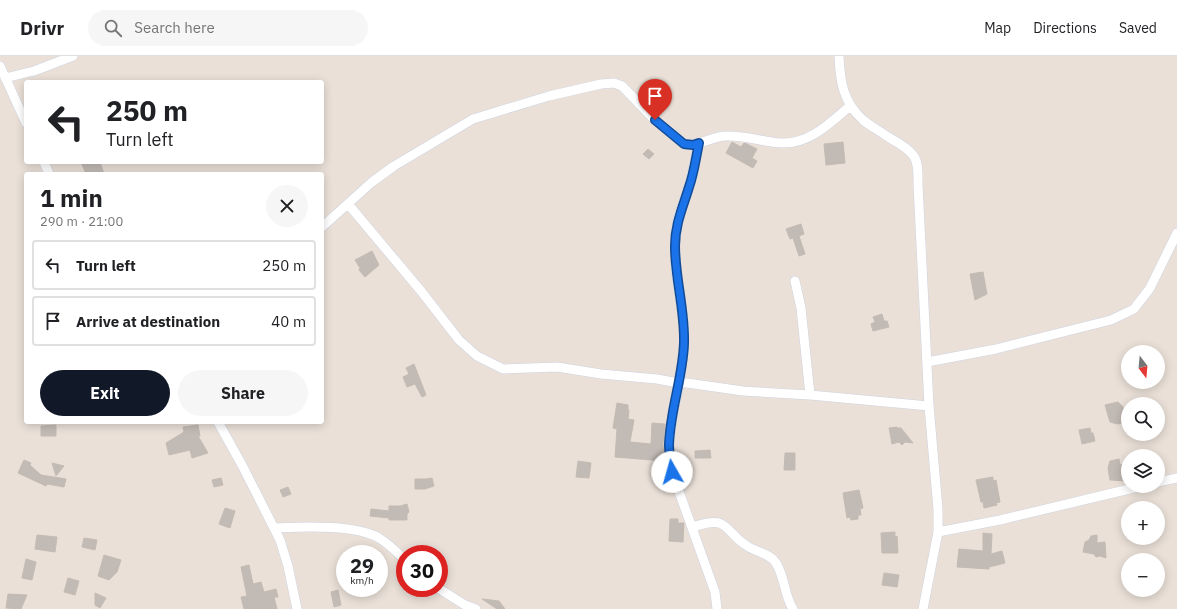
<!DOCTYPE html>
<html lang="en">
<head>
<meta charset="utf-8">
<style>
	body { margin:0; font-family:"IBM Plex Sans",sans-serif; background:#f6f6f6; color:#202124; height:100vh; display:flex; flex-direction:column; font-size:15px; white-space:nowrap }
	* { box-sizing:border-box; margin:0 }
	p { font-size:13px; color:#757577 }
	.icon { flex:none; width:22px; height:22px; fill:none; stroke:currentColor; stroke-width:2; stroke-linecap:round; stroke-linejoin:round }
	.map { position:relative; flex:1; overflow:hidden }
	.drawer { position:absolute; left:24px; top:116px; width:300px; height:252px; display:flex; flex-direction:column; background:#fff; border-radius:4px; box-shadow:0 2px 10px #0003 }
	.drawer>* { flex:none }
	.top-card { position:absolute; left:24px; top:24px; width:300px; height:84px; border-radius:4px; box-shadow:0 2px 10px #0003; background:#fff; color:#202124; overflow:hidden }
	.needle { width:26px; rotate:164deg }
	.buttons { position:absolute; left:1121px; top:289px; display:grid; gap:8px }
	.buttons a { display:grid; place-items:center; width:44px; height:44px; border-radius:50%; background:#fff; box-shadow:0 2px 10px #0003; font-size:20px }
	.speed { position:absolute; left:336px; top:489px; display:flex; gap:8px; font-size:20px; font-weight:700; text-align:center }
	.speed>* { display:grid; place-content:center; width:52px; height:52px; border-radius:50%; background:#fff; box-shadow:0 2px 10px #0003; line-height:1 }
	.speed small { font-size:10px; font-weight:400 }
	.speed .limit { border:6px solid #d22; background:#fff; color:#111 }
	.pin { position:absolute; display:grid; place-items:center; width:34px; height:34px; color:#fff; margin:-41px -17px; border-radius:50% 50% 50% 0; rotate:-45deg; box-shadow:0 0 4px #0007 }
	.pin .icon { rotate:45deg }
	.me { position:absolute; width:44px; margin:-22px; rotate:353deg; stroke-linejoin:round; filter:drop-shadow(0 0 3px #0008) }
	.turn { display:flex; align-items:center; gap:14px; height:84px; padding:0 16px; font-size:18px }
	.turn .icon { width:52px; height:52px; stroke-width:2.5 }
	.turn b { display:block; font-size:28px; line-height:34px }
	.round { display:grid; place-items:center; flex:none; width:42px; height:42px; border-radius:21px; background:#f6f6f6 }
	.overview { display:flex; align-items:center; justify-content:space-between; height:68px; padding:0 16px }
	h1 { font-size:24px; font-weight:700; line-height:30px }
	.primary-button { display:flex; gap:8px; margin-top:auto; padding:8px 16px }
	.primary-button a { flex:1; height:46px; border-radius:24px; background:#111827; color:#fff; font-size:16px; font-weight:700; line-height:46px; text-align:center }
	.primary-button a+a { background:#f6f6f6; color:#202124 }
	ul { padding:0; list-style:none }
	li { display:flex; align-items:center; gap:12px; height:50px; margin:0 8px 6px; padding:0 8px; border:2px solid #e0e0e0; border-radius:4px }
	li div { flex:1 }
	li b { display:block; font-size:15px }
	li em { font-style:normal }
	header { display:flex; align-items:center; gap:24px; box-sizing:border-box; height:56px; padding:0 20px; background:#fff; border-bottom:1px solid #e0e0e0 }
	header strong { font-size:19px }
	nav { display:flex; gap:22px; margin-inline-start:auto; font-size:14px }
	.search { width:280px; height:36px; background:#f6f6f6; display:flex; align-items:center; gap:10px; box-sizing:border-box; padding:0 14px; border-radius:22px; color:#757577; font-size:15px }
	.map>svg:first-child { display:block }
	.building { fill:#c2bab5; stroke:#c4bbb2 }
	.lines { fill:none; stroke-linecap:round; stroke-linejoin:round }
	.street-casing { stroke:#cdd3e0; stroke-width:10 }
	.street { stroke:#fff; stroke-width:9 }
	.route-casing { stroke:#114b97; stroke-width:10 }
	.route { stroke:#1a73e8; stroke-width:7 }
</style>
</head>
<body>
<header>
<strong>Drivr</strong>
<div class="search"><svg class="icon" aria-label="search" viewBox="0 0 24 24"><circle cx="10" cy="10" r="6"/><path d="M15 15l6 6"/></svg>Search here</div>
<nav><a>Map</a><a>Directions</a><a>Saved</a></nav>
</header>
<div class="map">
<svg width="1177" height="553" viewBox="0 0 1177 553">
	<rect width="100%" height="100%" fill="#eae0d8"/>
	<!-- building -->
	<path class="building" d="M732,86L741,91L744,87L747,88L757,93L752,102L757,105L753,112L726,97Z
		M843,86L845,107L826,109L824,88Z
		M648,93L654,98L649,103L643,98Z
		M81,106H100L104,118H86Z
		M801,168L804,178L799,180L805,198L799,200L793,182L790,183L786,173Z
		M372,195L379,209L365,221L359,214L360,212L355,204Z
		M983,216L987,238L975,244L970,218Z
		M882,258L884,265H887L889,271L873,275L871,268L875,266L873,261Z
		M414,308L426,339L422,341L415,328L407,331L403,321L409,318L406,312Z
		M1118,346L1123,351L1126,362L1124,367L1117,368L1110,366L1105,349Z
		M617,347L628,349V354H629L628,363L634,364L630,386L651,388L652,367L665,368L663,388L665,405L615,401L617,373L613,372Z
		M56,369V380H41V370Z
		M198,369L200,380H198L208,397L192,402L190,394L169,399L166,387L184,376L183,371Z
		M897,371V372H901L913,387L905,386L902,389L899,386L892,388L889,372Z
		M1090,372L1091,377H1093L1095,385L1082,388L1079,374Z
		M710,394L711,402H695V395Z
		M785,397H795V414H784Z
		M1119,403L1120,409L1128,407V425L1110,424L1108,412L1110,405Z
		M24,404L31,407L30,409L41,419L66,423L64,431L47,428L46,430L18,417Z
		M578,405L591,407L589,422L576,421Z
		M52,407L64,410L56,420Z
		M993,421V425L996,424L1000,446L996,447L997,449L984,452L983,446H981L976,424Z
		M221,422L223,429L214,431L212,424Z
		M432,422L434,430L425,433H415V423H426Z
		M288,431L291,438L283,441L280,434Z
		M859,434L863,452L860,453L861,459H858V463L851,464L850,461L847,462L843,437Z
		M407,448L409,456L407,458V464H389V462L370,460L371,453L389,455V450H400Z
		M225,452L235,455L230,472L219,468Z
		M670,463H678V467H684L683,486L669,485Z
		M895,476V481L897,480L898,497H882L881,477Z
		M983,477L992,478L991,498L1002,495L1005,507L989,511V513L957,511L959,493L983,495Z
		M37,479L57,481L55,496L35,493Z
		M1097,479V487L1105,486L1106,502L1100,500L1096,501L1094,498L1083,496L1085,486L1089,484L1091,480Z
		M84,482L97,484L95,494L82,491Z
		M104,499L121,504L117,516L109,524L98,520Z
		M26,503L36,506L32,524L22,522Z
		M249,509L253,528L261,526L264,536L276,533L278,541H274L277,553H244L241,541L247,540L241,511Z
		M884,517L899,519L897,531L882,529Z
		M68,522L79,525L75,539L64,536Z
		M338,534L341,549L334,551L331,536Z
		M95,537L106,542L100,552L95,549Z
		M8,538L27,539L21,553L6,552Z
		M482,543L499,545L505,553H497Z"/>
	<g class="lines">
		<defs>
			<path id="street" d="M839,0C840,25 843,46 863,64C870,70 880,75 888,81C897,86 907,91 913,99C919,106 918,120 918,129L929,350L938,453V476L923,553
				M0,10L26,67
				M5,22L34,15L73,0
				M699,87L689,131L678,162L675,188L676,215L684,269V287L680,326L673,356L669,389L672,416L715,536L717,553
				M44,106L49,118
				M348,148L421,235L459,284L477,300L503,313L557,311L601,318L657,323L673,326H680L743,335L810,339L929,350
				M322,171L372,126L394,110L473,63L549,40L601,28L614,27L622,30L655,64L684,88C699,91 712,80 726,80C745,79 763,86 781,87C809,89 831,66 850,50
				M795,225L801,252L810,339
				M927,306L996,293L1111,264L1134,253L1150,232L1177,177
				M218,366L242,409L280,484L288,510L297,553
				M1158,426L1177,422
				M692,471C700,469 710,465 719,467C727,469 735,482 743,487C746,489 749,492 753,493C761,497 771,499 776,507C785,521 784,539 793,553
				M274,472C303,471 354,468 379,482C389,488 397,496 405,504
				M938,476L1000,464L1142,430
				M438,532L465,549L476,553"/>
		</defs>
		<!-- street casing -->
		<use href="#street" class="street-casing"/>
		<!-- street -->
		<use href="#street" class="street"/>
	</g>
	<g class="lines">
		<defs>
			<path id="route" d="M655,64L684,88L693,89L699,87C696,101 694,117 689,131C683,151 675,168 675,190C675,222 685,254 684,287C683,321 670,354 669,389C669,397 671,407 672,416"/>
		</defs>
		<!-- route casing -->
		<use href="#route" class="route-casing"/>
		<!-- route -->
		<use href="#route" class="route"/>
	</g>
</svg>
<div class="buttons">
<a><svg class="needle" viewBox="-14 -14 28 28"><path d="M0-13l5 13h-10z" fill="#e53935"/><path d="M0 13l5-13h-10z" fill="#757577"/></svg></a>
<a><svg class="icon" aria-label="search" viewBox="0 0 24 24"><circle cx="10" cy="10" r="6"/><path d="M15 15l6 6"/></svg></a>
<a><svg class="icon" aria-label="layers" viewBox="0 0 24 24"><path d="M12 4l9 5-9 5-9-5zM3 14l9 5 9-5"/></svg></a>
<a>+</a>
<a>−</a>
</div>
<div class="speed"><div>29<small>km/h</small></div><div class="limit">30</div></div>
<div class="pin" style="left:655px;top:64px;background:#d93025"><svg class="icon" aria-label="arrive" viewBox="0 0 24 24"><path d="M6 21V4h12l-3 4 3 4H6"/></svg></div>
<svg class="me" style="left:672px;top:416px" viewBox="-20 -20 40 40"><circle r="19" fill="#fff"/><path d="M0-13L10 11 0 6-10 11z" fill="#1a73e8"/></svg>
<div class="top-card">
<div class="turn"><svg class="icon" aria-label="left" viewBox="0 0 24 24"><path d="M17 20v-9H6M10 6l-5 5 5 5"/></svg><div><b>250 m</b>Turn left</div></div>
</div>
<section class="drawer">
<div class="overview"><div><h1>1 min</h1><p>290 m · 21:00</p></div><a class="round"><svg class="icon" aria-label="close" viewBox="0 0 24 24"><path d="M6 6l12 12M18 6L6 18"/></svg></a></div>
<ul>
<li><svg class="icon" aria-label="left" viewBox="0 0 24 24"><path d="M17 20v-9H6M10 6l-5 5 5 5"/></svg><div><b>Turn left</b></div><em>250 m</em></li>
<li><svg class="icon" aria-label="arrive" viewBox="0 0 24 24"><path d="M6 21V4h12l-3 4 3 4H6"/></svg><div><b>Arrive at destination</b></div><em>40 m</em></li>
</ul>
<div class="primary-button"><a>Exit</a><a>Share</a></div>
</section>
</div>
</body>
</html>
